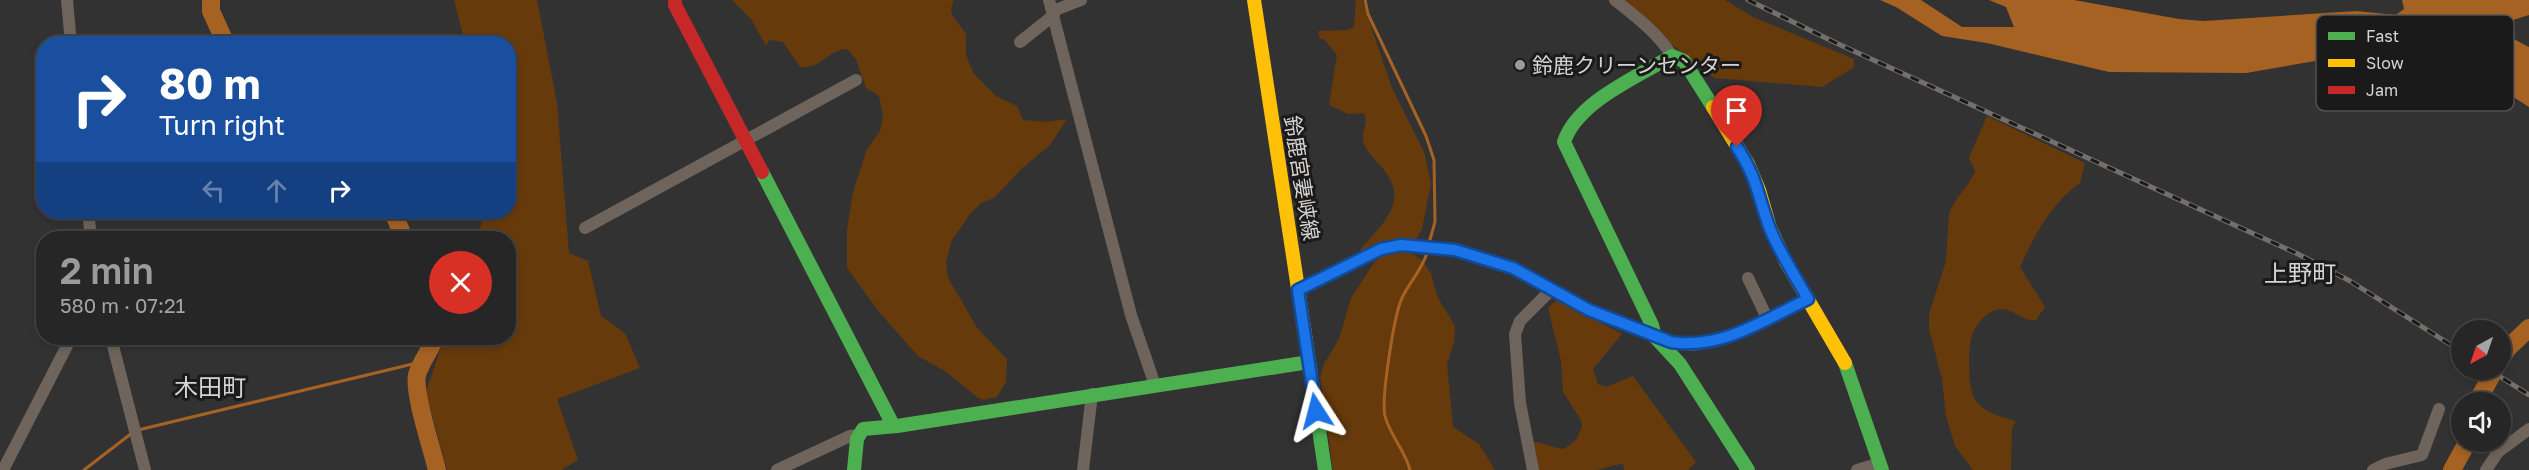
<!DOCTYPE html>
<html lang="en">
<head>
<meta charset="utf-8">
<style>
	body { margin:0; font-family:"Golos Text","Noto Sans JP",sans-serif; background:#2e2e2e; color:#f1f3f6; height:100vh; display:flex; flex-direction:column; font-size:22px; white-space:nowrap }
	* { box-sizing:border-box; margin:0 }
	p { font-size:20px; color:#a4a5a7 }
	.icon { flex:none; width:33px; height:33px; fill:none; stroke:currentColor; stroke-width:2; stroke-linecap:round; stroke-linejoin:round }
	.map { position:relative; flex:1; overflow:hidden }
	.side { position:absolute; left:36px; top:231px; width:480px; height:114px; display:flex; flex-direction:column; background:#262626; border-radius:24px; box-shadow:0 3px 9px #0003,0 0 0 2px #424343 }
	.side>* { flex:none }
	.top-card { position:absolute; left:36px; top:36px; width:480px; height:183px; border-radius:24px; box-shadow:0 3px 9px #0003,0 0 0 2px #424343; background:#1a4fa0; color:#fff; overflow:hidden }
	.needle { width:39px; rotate:220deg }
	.controls { position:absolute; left:2451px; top:320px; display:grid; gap:12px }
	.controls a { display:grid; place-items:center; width:60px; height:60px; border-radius:50%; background:#262626; box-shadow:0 3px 9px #0003,0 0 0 2px #424343; font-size:30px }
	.pin { position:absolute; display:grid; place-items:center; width:51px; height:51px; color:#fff; margin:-62px -26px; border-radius:50% 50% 50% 0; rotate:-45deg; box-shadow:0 0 6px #0007 }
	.pin .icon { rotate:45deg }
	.me { position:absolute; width:66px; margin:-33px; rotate:351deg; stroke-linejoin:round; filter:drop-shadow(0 0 4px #0008) }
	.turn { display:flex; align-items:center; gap:21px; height:126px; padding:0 24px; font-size:27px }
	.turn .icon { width:78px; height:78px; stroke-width:2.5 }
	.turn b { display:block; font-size:42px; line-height:51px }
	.lanes { display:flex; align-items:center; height:57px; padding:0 24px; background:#0003; justify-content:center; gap:30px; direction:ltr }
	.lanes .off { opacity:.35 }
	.round { display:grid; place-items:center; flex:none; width:63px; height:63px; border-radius:32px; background:#2e2e2e }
	.head { display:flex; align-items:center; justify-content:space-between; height:102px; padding:0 24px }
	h1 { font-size:36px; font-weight:600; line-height:45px; color:#9c9b9b }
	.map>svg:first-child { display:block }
	.green { fill:#673a0c }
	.water { fill:#a66223 }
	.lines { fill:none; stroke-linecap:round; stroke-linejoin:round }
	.stream { stroke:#a66223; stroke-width:3 }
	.river { stroke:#a66223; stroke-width:18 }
	.street { stroke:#6e645c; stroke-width:12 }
	.fast { stroke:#4caf50; stroke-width:14 }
	.slow { stroke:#ffc107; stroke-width:14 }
	.jam { stroke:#c62828; stroke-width:14 }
	.rail-casing { stroke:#746f6b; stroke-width:5 }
	.rail { stroke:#1b1a1a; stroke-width:3; stroke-dasharray:9; stroke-linecap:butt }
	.route-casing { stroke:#114b97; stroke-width:15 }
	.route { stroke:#1a73e8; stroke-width:10 }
	.poi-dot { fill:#9c9b9b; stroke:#1b1a1a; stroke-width:2 }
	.labels { text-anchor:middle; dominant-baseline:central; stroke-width:6; stroke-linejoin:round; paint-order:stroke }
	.poi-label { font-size:21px; fill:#d5d4d3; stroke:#1b1a1a; text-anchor:start }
	.street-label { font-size:21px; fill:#d5d4d3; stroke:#1b1a1a }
	.quarter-label { font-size:24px; fill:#d5d4d3; stroke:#1b1a1a }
	.key { fill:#1b1a1a; stroke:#535252; stroke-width:1.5 }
	.key-label { font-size:16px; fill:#d5d4d3 }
</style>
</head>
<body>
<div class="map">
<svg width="2529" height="470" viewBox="0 0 2529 470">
	<rect width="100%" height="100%" fill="#333232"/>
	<!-- green -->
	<path class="green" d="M454,0H537L557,103L569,253L588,261L601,316L625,333L640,368L557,399L578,460L561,470H447L426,392L444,338H508V238H476L486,212H508V44L465,43Z
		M732,0H954L951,8L952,15L966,34V56L974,74L996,96L1017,106L1023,120L1045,122L1067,119L1050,145L1020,170L994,198L981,203L970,214L952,240L946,262L948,278L978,329L1007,359L1006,382L997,397L983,400L977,397L945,371L918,356L879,312L847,268V230L853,192L867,149L880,131L883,117L879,96L866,88L856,59L847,49C829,49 820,70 800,67L783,42L769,40L766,46L751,19Z
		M1356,0H1362L1392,88L1424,152L1431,183L1422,229L1415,241L1363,256L1360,250C1381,225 1410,203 1384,170C1377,161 1369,155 1364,144C1360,134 1369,123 1364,113L1348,114L1329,105L1337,55L1324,39H1320L1318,31L1348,30L1354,27Z
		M1616,0H1725L1753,17L1854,59L1853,68L1822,87L1714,78Z
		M1987,116L2085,163L2080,183C2052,202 2034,236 2020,267L2045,307L2036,320C2020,322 2010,303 1993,311C1983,315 1973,328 1971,339C1968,353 1968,389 1975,400C1985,413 2001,417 2016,421L2012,428L2011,470H1973L1955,446L1946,416L1942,379L1929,329V314L1946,261L1949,214C1954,198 1969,187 1975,171L1969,158Z
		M1387,252H1410L1423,261L1431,274L1438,298L1455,326L1454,342L1447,364L1453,427L1479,444L1495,470H1333L1320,377L1324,364L1339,339L1351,298L1375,261Z
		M1557,300L1622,334L1593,369L1598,384L1606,387L1633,376L1696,462L1688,470H1624L1623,464C1614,464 1605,469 1595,470C1576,470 1556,470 1536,470L1529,442C1538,440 1552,448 1564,449L1576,440L1582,427L1581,420L1563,392L1561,361L1548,308Z"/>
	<!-- water -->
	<path class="water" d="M1880,0H1921L1962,27H2014L2006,7L1989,0H2074L2179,19L2204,21L2356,11L2396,15L2404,9L2402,0H2529V15L2491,27L2529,47V107L2465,66L2436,40L2246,73L2109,72L1987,43L1942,36L1896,7Z"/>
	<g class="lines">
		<!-- stream -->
		<path class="stream" d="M1365,0L1368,14L1426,136L1434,160L1435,222L1429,243
			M138,430L421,362
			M84,470L132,433
			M1410,470C1405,450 1390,436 1385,416C1381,399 1394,315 1402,298C1410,281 1423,269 1428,250"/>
		<!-- river -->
		<path class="river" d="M211,0V11L226,44
			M393,212L404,238
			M435,338C430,351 421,361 417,375C413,392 432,449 437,470
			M2500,360L2508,348L2529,328
			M2477,402L2495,369
			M2452,470L2468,441"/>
		<!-- street -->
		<path class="street" d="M67,0L71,44
			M1049,0L1131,315L1155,385
			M1615,0C1635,16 1659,34 1672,56
			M1053,11L1081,0
			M1020,42L1054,15
			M88,212L91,238
			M585,228L856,80
			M1748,278L1767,318
			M1298,289L1381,249L1401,245L1455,250L1513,268L1589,310L1655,337L1671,342L1694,345L1726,338L1808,299
			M111,338L145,470
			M3,470L71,338
			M777,470L850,436L859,435
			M1083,470L1092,394
			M1533,470L1520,403L1515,334L1520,321L1552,289
			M1857,470L1880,463
			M2373,470L2385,464L2422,455L2439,409
			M2486,470L2498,452L2529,429"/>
		<!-- fast -->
		<path class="fast" d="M1713,107L1684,61L1672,56C1637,77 1577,102 1564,142L1652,325L1655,337L1680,364L1748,470
			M762,172L893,425
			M1306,341L1325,470
			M1845,363L1882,470
			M854,470L857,439L863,429L897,426L1309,362"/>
		<!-- slow -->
		<path class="slow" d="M1254,0L1306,341
			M1713,107L1748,164L1759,190L1770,228L1786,262L1845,363"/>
		<!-- jam -->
		<path class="jam" d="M675,0V5L762,172"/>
		<defs>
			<path id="rail" d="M1748,0L1834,42L2298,254L2350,281L2462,352
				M2488,369L2529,395"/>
		</defs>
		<!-- rail casing -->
		<use href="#rail" class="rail-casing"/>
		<!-- rail -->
		<use href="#rail" class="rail"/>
	</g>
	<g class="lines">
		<defs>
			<path id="route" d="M1316,411L1298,290L1381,249L1401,245L1455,250L1513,268L1589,310L1671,342C1721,350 1764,320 1808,299C1795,276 1780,253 1770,229C1758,197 1757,177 1737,147"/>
		</defs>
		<!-- route casing -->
		<use href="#route" class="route-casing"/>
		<!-- route -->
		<use href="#route" class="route"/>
	</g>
	<!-- markers -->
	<circle class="poi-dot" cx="1520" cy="65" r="6"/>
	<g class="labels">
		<!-- poi labels -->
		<g class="poi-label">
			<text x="1532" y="65">鈴鹿クリーンセンター</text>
		</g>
		<!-- street labels -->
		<g class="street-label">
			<text transform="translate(1302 178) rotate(81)">鈴鹿宮妻峡線</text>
		</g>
		<!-- quarter labels -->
		<g class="quarter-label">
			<text x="2300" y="272">上野町</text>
			<text x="210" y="386">木田町</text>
		</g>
	</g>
	<!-- legend -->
	<rect x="2316" y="15" width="198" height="96" rx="9" class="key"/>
	<rect x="2328" y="32" width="27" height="8" fill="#4caf50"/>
	<rect x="2328" y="59" width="27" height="8" fill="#ffc107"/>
	<rect x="2328" y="86" width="27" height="8" fill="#c62828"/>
	<g class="key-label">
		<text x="2366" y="42">Fast</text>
		<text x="2366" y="69">Slow</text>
		<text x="2366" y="96">Jam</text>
	</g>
</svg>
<div class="controls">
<a><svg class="needle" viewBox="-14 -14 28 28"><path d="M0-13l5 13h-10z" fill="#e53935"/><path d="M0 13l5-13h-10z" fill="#a4a5a7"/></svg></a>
<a><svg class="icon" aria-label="sound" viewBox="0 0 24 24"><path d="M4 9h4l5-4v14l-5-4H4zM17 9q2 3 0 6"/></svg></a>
</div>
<div class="pin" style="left:1737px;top:147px;background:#d93025"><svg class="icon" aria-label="arrive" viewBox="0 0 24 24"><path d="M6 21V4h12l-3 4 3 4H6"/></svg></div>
<svg class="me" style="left:1316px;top:411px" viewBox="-20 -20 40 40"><path d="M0-17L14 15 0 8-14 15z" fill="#1a73e8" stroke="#fff" stroke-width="4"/></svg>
<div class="top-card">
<div class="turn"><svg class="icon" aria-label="right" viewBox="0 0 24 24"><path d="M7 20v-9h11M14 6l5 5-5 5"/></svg><div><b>80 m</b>Turn right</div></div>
<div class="lanes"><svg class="icon off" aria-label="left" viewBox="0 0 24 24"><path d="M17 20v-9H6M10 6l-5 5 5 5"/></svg><svg class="icon off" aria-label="ahead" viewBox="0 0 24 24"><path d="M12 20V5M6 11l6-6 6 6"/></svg><svg class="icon" aria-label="right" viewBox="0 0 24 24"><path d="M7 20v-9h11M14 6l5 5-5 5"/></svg></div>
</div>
<section class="side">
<div class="head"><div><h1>2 min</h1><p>580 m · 07:21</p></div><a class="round" style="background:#d93025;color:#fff"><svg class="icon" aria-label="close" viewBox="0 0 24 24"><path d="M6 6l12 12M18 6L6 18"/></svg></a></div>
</section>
</div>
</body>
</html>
